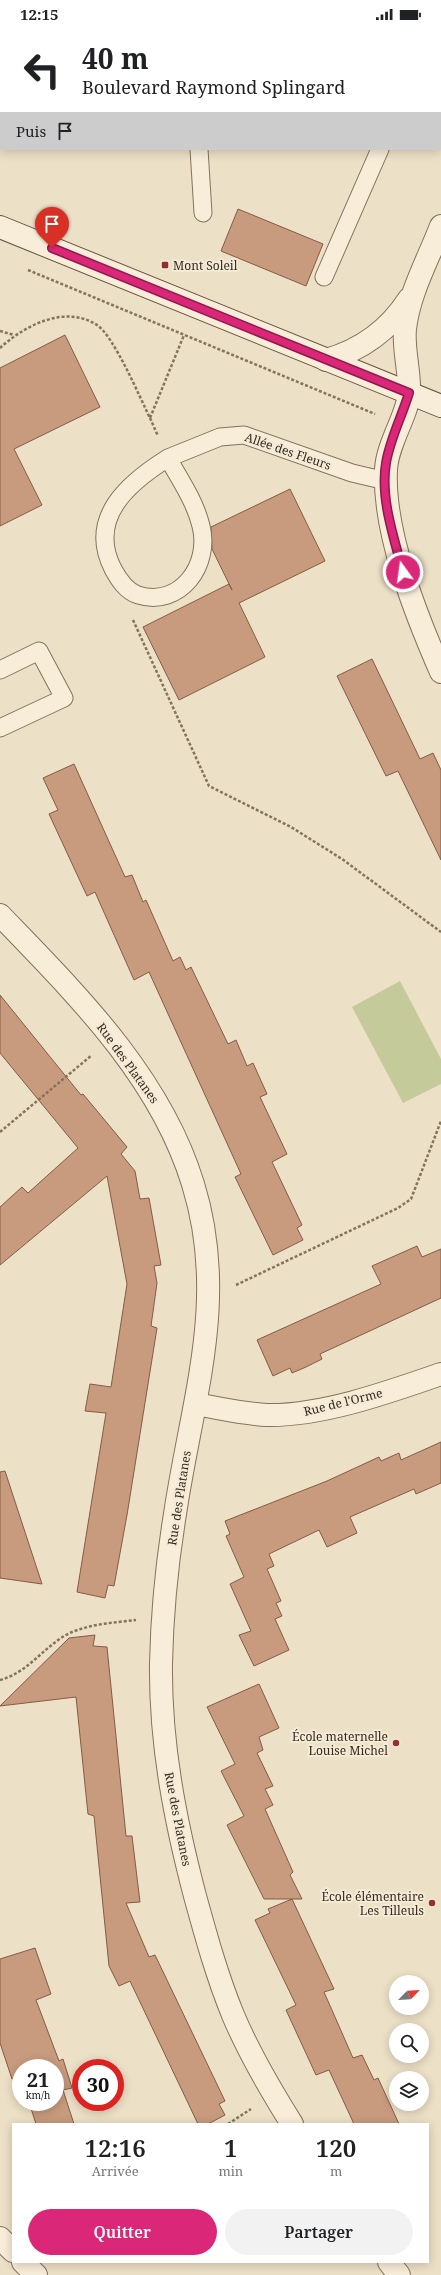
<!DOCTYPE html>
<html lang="fr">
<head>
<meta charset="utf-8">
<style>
	body { margin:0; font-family:"Noto Serif",serif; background:#f2f2f2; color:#202124; height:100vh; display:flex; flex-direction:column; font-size:15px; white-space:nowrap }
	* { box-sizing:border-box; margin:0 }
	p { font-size:13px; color:#757577 }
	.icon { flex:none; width:22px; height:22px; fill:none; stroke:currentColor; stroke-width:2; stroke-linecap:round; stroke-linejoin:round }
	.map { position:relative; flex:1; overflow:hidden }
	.sheet { position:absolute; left:12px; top:2095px; width:417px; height:140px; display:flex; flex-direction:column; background:#fff; border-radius:0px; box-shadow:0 2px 10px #0003 }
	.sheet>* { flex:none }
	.top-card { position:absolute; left:0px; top:0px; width:441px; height:122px; box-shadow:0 2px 10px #0003; background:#fff; color:#202124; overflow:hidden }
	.needle { width:26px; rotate:65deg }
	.buttons { position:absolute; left:389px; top:1947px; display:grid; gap:8px }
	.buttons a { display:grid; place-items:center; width:40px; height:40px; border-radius:50%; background:#fff; box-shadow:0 2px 10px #0003; font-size:20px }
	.speed { position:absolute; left:12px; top:2031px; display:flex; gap:8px; font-size:20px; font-weight:700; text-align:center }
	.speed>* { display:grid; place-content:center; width:52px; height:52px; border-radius:50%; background:#fff; box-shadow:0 2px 10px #0003; line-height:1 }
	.speed small { font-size:10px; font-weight:400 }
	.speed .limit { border:6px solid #d22; background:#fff; color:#111 }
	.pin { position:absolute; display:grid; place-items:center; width:34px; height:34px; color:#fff; margin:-41px -17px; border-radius:50% 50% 50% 0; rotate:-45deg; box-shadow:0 0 4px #0007 }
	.pin .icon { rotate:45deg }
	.me { position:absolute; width:44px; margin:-22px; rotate:346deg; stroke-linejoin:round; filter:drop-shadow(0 0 3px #0008) }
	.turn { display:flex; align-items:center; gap:14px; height:84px; padding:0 16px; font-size:18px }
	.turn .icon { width:52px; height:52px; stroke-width:2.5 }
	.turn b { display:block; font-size:28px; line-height:34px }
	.then { display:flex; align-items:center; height:38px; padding:0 16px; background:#0003; gap:8px; font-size:15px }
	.eta { display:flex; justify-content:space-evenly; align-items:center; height:68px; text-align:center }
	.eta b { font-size:24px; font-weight:600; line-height:28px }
	.button { display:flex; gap:8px; margin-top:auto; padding:8px 16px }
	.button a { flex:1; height:46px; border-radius:24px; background:#db2777; color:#fff; font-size:16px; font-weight:600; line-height:46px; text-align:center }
	.button a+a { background:#f2f2f2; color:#202124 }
	.status { display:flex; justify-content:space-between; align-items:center; height:28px; padding:0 20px; background:#fff; direction:ltr }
	.status svg { height:11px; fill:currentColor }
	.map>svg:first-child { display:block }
	.green { fill:#c5ca9a }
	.building { fill:#c89b7e; stroke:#845c44 }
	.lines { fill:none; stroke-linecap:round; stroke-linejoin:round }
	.service-casing { stroke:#86725d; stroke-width:19 }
	.minor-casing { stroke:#86725d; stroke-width:24 }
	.secondary-casing { stroke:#685340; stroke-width:24 }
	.path { stroke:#86725d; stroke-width:2.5; stroke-dasharray:3 2; stroke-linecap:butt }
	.service { stroke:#f7edd9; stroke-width:17 }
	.minor { stroke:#f7edd9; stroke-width:22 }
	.secondary { stroke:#f7edd9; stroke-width:22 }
	.route-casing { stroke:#8e194d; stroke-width:10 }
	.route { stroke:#db2777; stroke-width:7 }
	.poi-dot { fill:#923033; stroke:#f4ead5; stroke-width:1.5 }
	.labels { text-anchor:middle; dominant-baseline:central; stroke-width:4; stroke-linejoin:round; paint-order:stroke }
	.poi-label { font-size:12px; fill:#372a20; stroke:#f4ead5; text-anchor:end }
	.street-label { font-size:12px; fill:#372a20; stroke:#f4ead5 }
</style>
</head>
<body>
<div class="status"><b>12:15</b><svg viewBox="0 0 49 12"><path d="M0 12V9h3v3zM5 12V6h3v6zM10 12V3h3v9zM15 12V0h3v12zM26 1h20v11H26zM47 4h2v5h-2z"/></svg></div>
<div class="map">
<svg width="441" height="2247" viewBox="0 0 441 2247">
	<rect width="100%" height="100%" fill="#ece0c6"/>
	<!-- green -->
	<path class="green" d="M400,953L441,1031V1056L403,1075L352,979Z"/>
	<!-- building -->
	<path class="building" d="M238,181L323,216L306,258L221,223Z
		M65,307L100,379L14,421L42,477L0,498V340Z
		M290,461L325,533L239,575L265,629L179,672L143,599L229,556L232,562L212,521L211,499Z
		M372,631L420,731L433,725L441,742V832L398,743L386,748L337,648Z
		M74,736L125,849L132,847L143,874L146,872L173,933L180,929L186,942L191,939L228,1016L236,1012L247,1038L253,1035L267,1066L260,1069L287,1126L272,1134L302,1197L297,1200L303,1212L273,1227L235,1149L241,1146L149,944L134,952L95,864L87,868L49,786L58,782L43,750Z
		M0,967L81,1067L83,1066L127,1119L121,1126L135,1143L140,1171L149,1170L161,1237L154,1238L157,1255L151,1298L157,1300L127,1487L114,1558L108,1557L105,1570L77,1564L106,1385L85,1383L90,1356L111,1359L127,1256L107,1148L0,1237V1179L22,1159L28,1165L78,1120L0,1025Z
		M417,1218L422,1229L441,1221V1270L320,1326L322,1331L306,1339L292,1345L290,1340L273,1348L257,1312L381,1256L372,1238Z
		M441,1414V1455L416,1466L414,1461L350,1489L357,1505L327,1519L319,1502L269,1526L274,1538L267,1541L281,1573L276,1575L282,1588L275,1591L289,1622L254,1638L239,1607L251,1603L230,1556L244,1549L226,1508L230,1506L225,1493L327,1453L379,1429L381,1433L399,1425L401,1432Z
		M5,1443L42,1556L0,1550V1444Z
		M95,1607L93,1618L107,1619L126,1808H132L140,1874L126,1875L149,1929L155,1927L225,2073L219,2076L225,2087L208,2096H198L130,1953L119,1958L109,1938L94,1788L88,1786L76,1669L0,1678L69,1610Z
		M259,1656L279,1700L259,1709L263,1722L257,1725L273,1758L265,1761L273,1777L265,1781L293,1844L290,1847L302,1871H264L227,1797L244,1788L221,1743L235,1736L207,1679Z
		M292,1871L334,1961L324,1964L353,2030L362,2027L374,2052L378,2050L399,2096H354L329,2042L316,2047L286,1982L296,1977L255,1892L270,1885L268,1881Z
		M35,1920L51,1966L36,1972L59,2033L63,2031L72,2060L63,2062L74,2096H36L29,2074H55V2040H21V2050L12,2051L0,2015V1931Z"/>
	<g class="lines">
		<defs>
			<path id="service" d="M153,0L156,1
				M269,0L271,1
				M329,0V1
				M360,0L361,1
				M195,1L197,0
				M440,18L441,17
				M440,91H441
				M199,121L203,185
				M324,249L380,121
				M168,430C180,452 195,473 201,498C211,537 180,580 138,567C126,563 119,552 113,541C87,490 128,455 168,430Z
				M168,430L220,409L244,407L352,445L386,453
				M0,642L39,623L64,670L0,700"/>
			<path id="minor" d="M424,0L425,1
				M440,45L441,48
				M441,198C428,232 409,265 405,301C403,322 410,343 409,364C409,385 387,415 386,442C383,504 416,587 441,644
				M326,332C362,322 389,302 409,271
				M0,887C76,966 160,1048 193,1156C229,1272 192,1371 175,1486C167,1535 162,1585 161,1636C160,1715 175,1792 195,1868C206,1908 217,1948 233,1987C249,2025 270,2061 292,2096
				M195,1376C219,1380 243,1386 267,1387C322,1388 389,1364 441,1346
				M0,2210L13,2223
				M23,2234L36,2247
				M389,2234L399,2247"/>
			<path id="secondary" d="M0,199L441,378"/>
		</defs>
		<!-- service casing -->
		<use href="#service" class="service-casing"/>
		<!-- minor casing -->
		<use href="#minor" class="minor-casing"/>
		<!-- secondary casing -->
		<use href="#secondary" class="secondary-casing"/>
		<!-- path -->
		<path class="path" d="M28,242L375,386
			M0,303L14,307
			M0,320C24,298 65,276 97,297C114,308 140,370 150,390L184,307
			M150,390L158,408
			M133,592L209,758L291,799L342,831L441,904
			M0,1104L92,1027
			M236,1257L398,1180L411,1171L441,1093
			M0,1652C26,1645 40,1624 61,1610C82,1596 112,1595 136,1592
			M228,2096L251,2081"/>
		<!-- service -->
		<use href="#service" class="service"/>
		<!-- minor -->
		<use href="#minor" class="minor"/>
		<!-- secondary -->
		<use href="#secondary" class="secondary"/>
	</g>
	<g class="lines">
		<defs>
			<path id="route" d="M52,220L409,365C402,388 390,411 386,435C380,470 394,510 403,544"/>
		</defs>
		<!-- route casing -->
		<use href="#route" class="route-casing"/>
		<!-- route -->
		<use href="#route" class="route"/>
	</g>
	<!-- markers -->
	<g class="poi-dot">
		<rect x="161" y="233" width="8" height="8" rx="2"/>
		<circle cx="396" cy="1715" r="4"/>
		<circle cx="432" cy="1875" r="4"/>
	</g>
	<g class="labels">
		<!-- poi labels -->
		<g class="poi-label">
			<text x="173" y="237" text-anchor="start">Mont Soleil</text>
			<text x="388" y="1708">École maternelle<tspan x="388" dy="14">Louise Michel</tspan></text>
			<text x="424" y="1868">École élémentaire<tspan x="424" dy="14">Les Tilleuls</tspan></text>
		</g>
		<!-- street labels -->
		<g class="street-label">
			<text transform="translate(288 423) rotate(19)">Allée des Fleurs</text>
			<text transform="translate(128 1035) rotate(54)">Rue des Platanes</text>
			<text transform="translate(343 1374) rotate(-14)">Rue de l'Orme</text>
			<text transform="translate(179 1470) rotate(-81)">Rue des Platanes</text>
			<text transform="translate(178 1791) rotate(79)">Rue des Platanes</text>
		</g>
	</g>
</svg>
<div class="buttons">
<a><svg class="needle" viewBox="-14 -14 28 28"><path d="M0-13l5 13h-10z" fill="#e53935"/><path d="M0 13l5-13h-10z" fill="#757577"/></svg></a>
<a><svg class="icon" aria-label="search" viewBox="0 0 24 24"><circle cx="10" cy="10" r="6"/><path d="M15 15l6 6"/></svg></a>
<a><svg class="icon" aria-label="layers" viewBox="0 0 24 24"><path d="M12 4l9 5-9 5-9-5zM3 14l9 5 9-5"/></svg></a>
</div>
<div class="speed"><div>21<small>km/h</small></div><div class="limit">30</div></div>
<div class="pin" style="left:52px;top:220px;background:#d93025"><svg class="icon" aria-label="arrive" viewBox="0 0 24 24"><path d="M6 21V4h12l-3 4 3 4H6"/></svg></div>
<svg class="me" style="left:403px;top:544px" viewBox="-20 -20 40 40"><circle r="17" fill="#db2777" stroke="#fff" stroke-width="3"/><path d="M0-11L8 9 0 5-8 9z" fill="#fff"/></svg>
<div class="top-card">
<div class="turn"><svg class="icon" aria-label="left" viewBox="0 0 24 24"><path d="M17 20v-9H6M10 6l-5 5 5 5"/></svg><div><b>40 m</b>Boulevard Raymond Splingard</div></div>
<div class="then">Puis<svg class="icon" aria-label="arrive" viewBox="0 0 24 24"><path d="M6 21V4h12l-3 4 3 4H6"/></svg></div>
</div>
<section class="sheet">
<div class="eta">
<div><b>12:16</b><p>Arrivée</p></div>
<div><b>1</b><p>min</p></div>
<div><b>120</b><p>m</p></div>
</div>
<div class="button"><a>Quitter</a><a>Partager</a></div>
</section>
</div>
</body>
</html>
